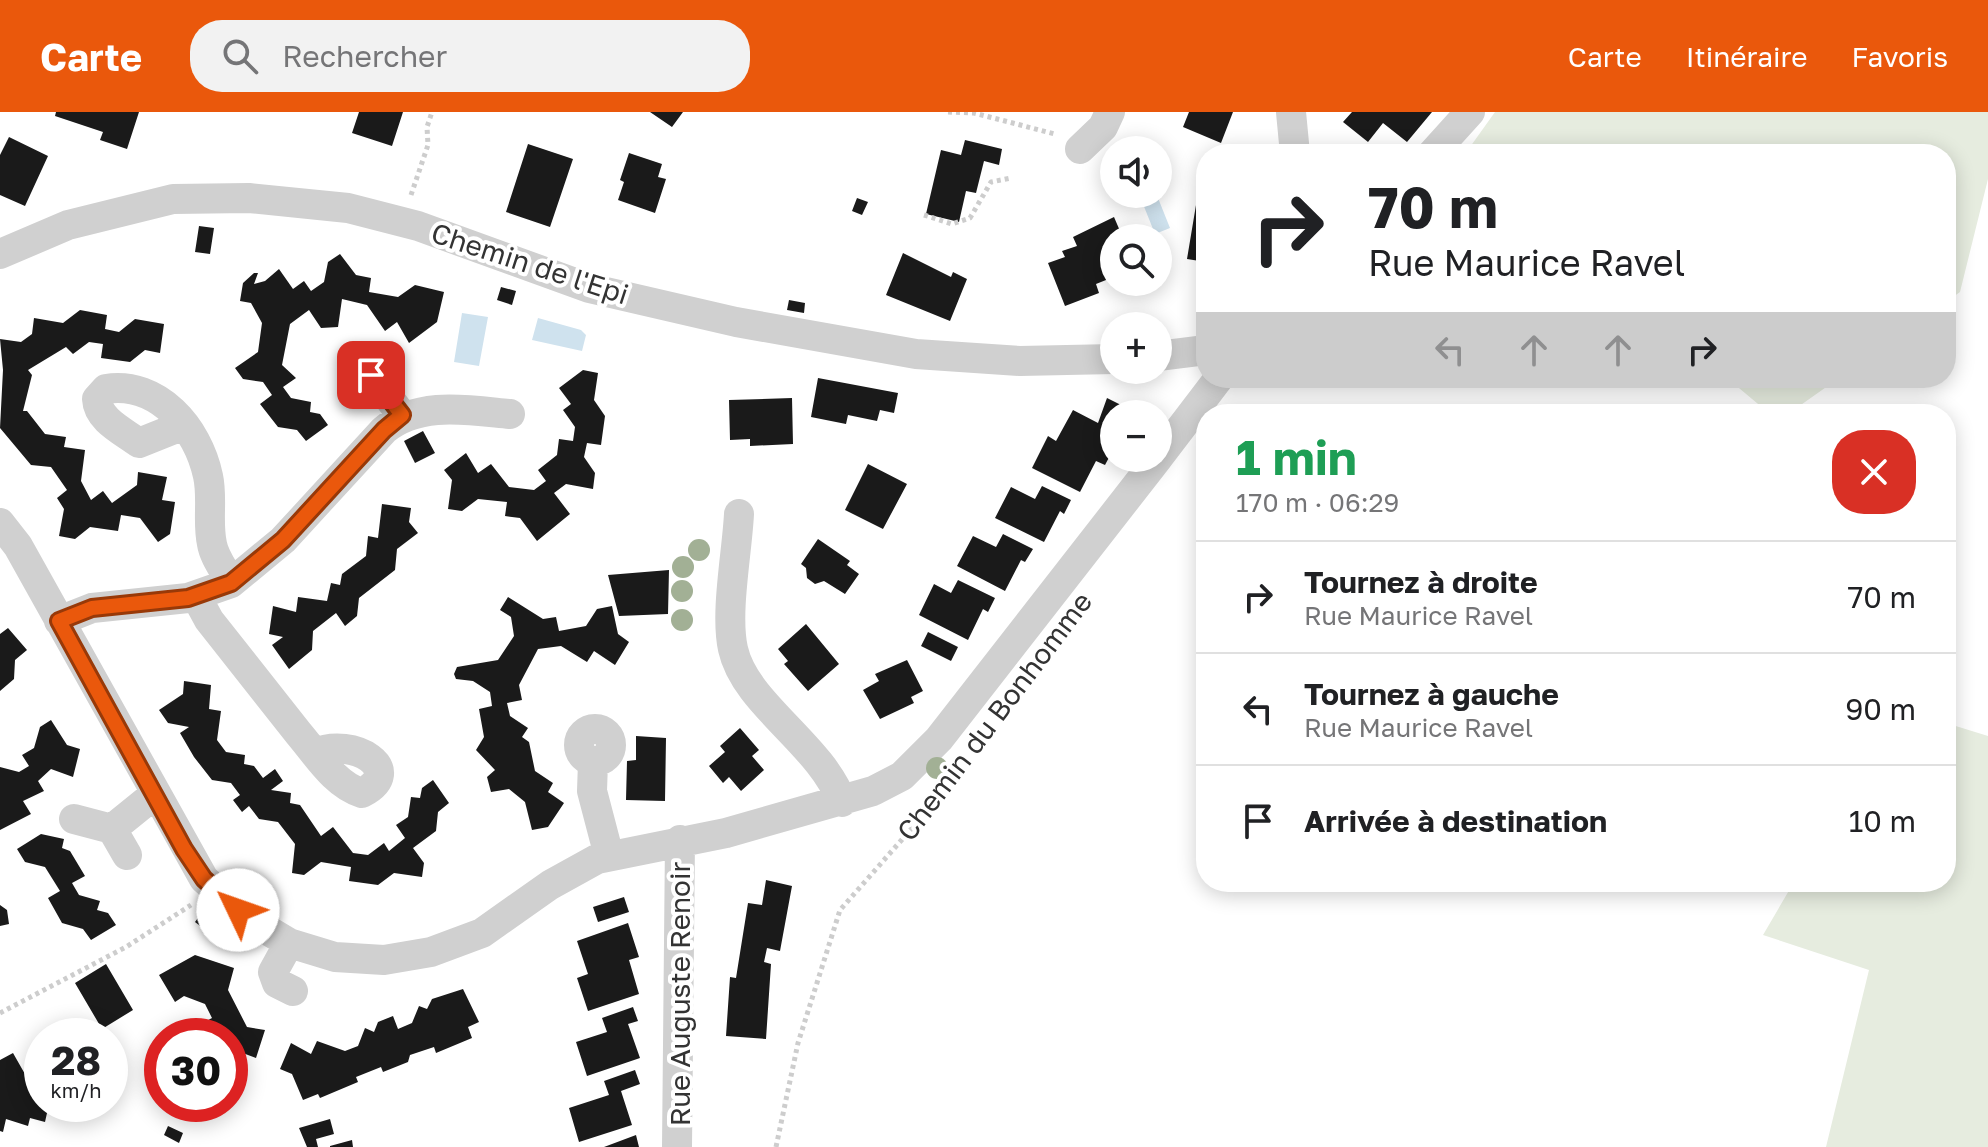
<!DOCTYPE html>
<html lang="fr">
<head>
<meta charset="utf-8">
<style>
	body { margin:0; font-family:"Golos Text",sans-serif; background:#f2f2f2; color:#202124; height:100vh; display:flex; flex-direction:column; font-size:30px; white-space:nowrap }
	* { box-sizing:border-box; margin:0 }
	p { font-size:26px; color:#757577 }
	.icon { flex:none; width:44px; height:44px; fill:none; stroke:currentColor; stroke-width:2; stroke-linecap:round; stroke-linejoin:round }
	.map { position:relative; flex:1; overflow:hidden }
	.side { position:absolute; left:1196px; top:292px; width:760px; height:488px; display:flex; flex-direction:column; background:#fff; border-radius:32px; box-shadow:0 4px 20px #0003 }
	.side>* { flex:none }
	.banner { position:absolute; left:1196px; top:32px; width:760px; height:244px; border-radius:32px; box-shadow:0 4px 20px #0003; background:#fff; color:#202124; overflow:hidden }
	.tools { position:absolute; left:1100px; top:24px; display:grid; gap:16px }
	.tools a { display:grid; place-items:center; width:72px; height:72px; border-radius:50%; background:#fff; box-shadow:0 4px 20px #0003; font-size:40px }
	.speed { position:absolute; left:24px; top:906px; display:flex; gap:16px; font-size:40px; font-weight:700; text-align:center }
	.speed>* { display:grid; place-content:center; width:104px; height:104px; border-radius:50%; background:#fff; box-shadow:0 4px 20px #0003; line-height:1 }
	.speed small { font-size:20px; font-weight:400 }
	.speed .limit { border:12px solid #d22; background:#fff; color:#111 }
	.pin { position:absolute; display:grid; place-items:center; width:68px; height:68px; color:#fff; margin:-34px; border-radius:16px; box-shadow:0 4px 12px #0006 }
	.me { position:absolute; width:88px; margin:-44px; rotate:312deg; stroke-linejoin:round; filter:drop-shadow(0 0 6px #0008) }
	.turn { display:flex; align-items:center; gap:28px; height:168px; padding:0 40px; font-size:36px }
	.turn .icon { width:104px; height:104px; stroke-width:2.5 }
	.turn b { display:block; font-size:56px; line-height:68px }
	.lanes { display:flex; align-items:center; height:76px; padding:0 40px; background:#0003; justify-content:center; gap:40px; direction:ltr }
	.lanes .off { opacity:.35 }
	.round { display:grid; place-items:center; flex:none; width:84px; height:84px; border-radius:32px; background:#f2f2f2 }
	.summary { display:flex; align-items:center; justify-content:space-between; height:136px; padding:0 40px }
	h1 { font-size:48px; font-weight:700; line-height:60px; color:#1e9e55 }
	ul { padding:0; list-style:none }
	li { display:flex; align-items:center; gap:24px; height:112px; padding:0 40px; border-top:2px solid #e0e0e0 }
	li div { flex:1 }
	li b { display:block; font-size:30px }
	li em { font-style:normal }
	header { display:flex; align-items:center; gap:48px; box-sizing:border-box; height:112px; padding:0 40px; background:#ea580c; color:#fff }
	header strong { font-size:38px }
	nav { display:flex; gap:44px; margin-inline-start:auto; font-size:28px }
	.search { width:560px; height:72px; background:#f2f2f2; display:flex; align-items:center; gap:20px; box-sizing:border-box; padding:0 28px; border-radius:32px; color:#757577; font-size:30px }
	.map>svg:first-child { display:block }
	.green { fill:#e6ecdf }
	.water { fill:#cfe2ee }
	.building { fill:#1a1a1a }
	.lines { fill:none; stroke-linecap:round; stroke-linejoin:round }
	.path { stroke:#cdcdcd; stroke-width:5; stroke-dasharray:4 4; stroke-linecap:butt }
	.street { stroke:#d0d0d0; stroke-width:30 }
	.tree { fill:#a2b095 }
	.route-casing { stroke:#983908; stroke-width:20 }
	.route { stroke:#ea580c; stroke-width:14 }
	.labels { text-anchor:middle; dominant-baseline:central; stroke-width:8; stroke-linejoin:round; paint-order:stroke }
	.street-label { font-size:28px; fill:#333; stroke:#fff }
</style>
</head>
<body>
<header>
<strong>Carte</strong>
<div class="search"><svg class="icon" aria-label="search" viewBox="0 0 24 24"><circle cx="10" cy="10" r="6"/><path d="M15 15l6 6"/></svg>Rechercher</div>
<nav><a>Carte</a><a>Itinéraire</a><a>Favoris</a></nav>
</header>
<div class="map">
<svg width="1988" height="1035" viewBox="0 0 1988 1035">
	<rect width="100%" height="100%" fill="#fff"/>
	<!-- green -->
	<path class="green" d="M1495,0H1988V67L1960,180L1946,190V42H1465Z
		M1727,266H1839L1788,302H1770Z
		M1946,611L1988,624V1035H1826L1869,858L1763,823L1794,770H1946Z"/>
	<!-- water -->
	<path class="water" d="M1158,86L1170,116L1155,122L1143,92Z
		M462,201L488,205L479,254L454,250Z
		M538,206L581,218L586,223L582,239L532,228Z"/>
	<!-- building -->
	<path class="building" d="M56,0H139L127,37L100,28L103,20L55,4Z
		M359,0H403L392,34L352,21Z
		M650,0H683L672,15Z
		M1189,0H1233L1221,31L1183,15Z
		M1352,0H1432L1407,30L1383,11L1368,30L1343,10Z
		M9,25L48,44L25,94L0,83V43Z
		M965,28L1002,37L999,53L984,49L976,81L966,79L959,110L926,102L941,38L961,43Z
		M528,32L573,47L550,115L506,100Z
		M629,41L662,52L658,65L666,67L655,101L618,88L624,70L620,68Z
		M1200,69L1206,70V150L1187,147Z
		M857,86L868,90L862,103L852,99Z
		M1114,105L1123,126H1114V144L1104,148L1111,166L1096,172L1099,181L1065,194L1048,151L1065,145L1062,139L1077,134L1073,125Z
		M199,114L214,116L210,142L195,140Z
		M903,141L951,165L953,160L967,167L950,209L886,183Z
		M340,142L356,163L371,166L369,180L398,185L415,173L444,180L437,210L409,231L397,210L385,219L367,193L342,187L338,215L321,216L309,198L290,212L282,253L296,266L283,275L291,286L311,290L310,300L320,302L328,313L306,329L297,318L278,315L260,292L272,283L263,270L243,267L235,256L258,240L262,211L251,191L240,189L243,171L254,161H258L254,172L265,169L279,157L293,177L304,169L311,179L324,170L328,150Z
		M501,175L516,179L512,193L497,188Z
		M789,188L805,191L804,201L787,198Z
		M80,198L107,203L105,217L119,220L135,207L164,212L160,241L145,238L130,250L101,246L103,232L89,230L73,242L66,235L28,258L32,263L23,299H27L45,322L66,325L64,335L85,338L81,369L91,388L103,379L112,391L137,373L138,360L167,365L162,388L175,390L170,422L158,430L140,406L121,403L118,419L90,415L75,427L59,424L64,397L57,386L67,378L51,355L31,353L0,316L3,258L0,227L21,230L32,222L34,206L63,211Z
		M583,258L598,261L594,288L605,304L601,333L587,331L584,345L595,361L593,377L566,372L554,381L570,402L537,429L520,406L505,404L507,390L478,387L462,399L448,397L452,368L444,358L466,341L478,361L491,352L509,375L534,378L546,369L538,358L557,343L559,327L573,329L575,315L563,298L571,292L559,276Z
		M818,266L898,281L894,301L880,298L877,309L848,303L846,312L811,305Z
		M792,286L793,332L750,334V327L730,328L729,288Z
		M1107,286L1139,302H1114L1111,317L1114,319V336L1105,353L1096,349L1080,380L1032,356L1048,324L1056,329L1073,298L1098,311Z
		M423,319L435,341L415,351L404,329Z
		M868,352L907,372L883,417L845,398Z
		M1042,374L1071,388L1064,402L1060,399L1044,430L995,406L1011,375L1035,387Z
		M382,392L411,396L409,410L418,421L397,437L395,458L359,486L357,504L345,514L336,501L313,519L312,538L289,557L272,533L283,525L269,522L273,494L296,500L298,485L327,489L331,471L340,473L342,462L366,444L368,424L378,426Z
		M1003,422L1033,437L1025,450L1021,448L1005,479L957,454L973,424L996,435Z
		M818,427L850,449L847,453L859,462L845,482L824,469L815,472L807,466L806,456L801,452Z
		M669,458L668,502L619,504L608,463Z
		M958,468L995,486L988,500L983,497L968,528L919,503L934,472L951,481Z
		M508,485L543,507L556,505L559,519L586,514L597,497L612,494L618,522L629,530L615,553L594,539L587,550L561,534L538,537L519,573L522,588L507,591L510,604L528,616L522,625L529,630L535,659L553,671L548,680L564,691L548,715L532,718L525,690L509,677L491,680L487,665L495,658L476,638L484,625L479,597L492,594L490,580L473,569L456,567L454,562L457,555L498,548L514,524L511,505L500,498Z
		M806,512L839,552L808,579L784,552L788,549L778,537Z
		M8,516L27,538L15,548L14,567L0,579V522Z
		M928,520L958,535L951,549L921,534Z
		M907,548L923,579L911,585L914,591L880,607L863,578L879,569L875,562Z
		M184,569L211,573L209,597L221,599L217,628L226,640L245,643L244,652L254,654L263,666L275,657L283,669L271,678L291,681L290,691L300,693L321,724L333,715L353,741L368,743L384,731L389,739L405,726L396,713L408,705L411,685L420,686L422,676L433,668L449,691L438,700L436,719L413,736L424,751L422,765L394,761L378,773L349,769L351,755L321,750L304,763L292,761L295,732L278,710L259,707L249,694L242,700L233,688L240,683L231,671L212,668L194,645L180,621L189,615L168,611L159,598L183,582Z
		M51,608L67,633L80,637L73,665L51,657L38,669L44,679L23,689L31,702L0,718V655L19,660L29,654L22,643L34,636L40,615Z
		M740,616L759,638L752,644L764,658L741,679L729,665L723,671L709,654L725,640L720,634Z
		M636,624L666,626L665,689L626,688L627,649L636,648Z
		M41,722L64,727L62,736L70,739L85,764L72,771L79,783L100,789L97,798L108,801L116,813L91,828L83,817L62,811L48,786L60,779L45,755L25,750L17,737Z
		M766,768L792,774L780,839L767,836L764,850L771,852L766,927L726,924L730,865L736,866L748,791L762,793Z
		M624,785L629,800L598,810L593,795Z
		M0,793L7,798L9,812L0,814Z
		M201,802L220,815L213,824L195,810Z
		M628,811L639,845L629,848L639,882L588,899L577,866L588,862L577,829Z
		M195,843L234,856L228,878L247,915L265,918L256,946L240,940L230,946V924H206L199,913L212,906L205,892L184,884L175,890L159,863Z
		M106,852L133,898L102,917L75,871Z
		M463,877L479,910L468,915L472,926L436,941L434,935L410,943L408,950L383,960L381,955L356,965L358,970L320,986L318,982L303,988L292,962L280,957L291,931L311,942L317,929L345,939L358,934L365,916L374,920L378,910L393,904L398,917L412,911L419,894L427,897L432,887Z
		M633,895L638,909L628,912L640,946L587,964L576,930L607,920L602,906Z
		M13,941L38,985L35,988L49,992L45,1010L30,1006L28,1014L6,1007L3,1020L0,1019V948Z
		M635,958L640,972L621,979L632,1013L579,1030L569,996L609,983L604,969Z
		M330,1007L334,1022L316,1027L318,1035H307L299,1016Z
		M168,1014L183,1021L179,1031L164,1023Z
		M636,1023L639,1035H604Z
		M352,1028L353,1035H330V1034Z"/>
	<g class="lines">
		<!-- path -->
		<path class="path" d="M948,0L974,1L1055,22
			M411,83L428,33L427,15L432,0
			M924,103L952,112L970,106L991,70L1011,66
			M0,901L126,835L191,793
			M776,1035L798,931L840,798L935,690L968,644"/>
		<!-- street -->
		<path class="street" d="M1291,0L1295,42
			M1080,37L1103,15L1110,0
			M1432,42L1470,0
			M0,142L68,113L173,87L249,86L348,96L418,114L589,176L736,210L916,242L1020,249L1114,247
			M1158,244L1206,238
			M353,252L371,263L402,303
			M184,313L139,331C123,319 98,308 97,287L106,277C158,269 198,316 208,364C213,386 207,410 212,432C214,445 225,459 231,471
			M1158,346L1219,266
			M739,402C737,441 725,501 733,537C745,592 821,632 842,690
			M0,411L18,434L204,767L252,809L289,831L335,845L384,848L431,840L482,821L550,773L597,747L726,721L873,679L902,664L939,627L1158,346
			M196,484L209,508L299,622C317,643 335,673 362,681C407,658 353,624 315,641
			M59,509L92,496L188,486L231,471L283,428L384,318C419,289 467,298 510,302
			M579 633a16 16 0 1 1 32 0a16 16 0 1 1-32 0Z
			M593,650L592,679L609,744
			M74,707L112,717L154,683
			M112,717L127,743
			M289,831L273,860L277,871L293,879
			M677,1035L680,728"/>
	</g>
	<!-- trees -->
	<g class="tree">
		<circle cx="699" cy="438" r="11"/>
		<circle cx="683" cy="455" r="11"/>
		<circle cx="682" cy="479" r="11"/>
		<circle cx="682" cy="508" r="11"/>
		<circle cx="937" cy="656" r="11"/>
	</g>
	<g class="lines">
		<defs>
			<path id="route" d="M238,798L204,767L184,737L59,509L92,496L188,486L231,471L283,428L384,318L402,303L371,263"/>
		</defs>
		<!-- route casing -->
		<use href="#route" class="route-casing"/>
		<!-- route -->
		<use href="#route" class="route"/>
	</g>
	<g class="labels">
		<!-- street labels -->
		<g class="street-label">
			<text transform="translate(530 151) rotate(18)">Chemin de l'Epi</text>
			<text transform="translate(994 604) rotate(-53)">Chemin du Bonhomme</text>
			<text transform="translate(679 882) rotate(-90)">Rue Auguste Renoir</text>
		</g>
	</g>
</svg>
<div class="tools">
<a><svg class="icon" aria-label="sound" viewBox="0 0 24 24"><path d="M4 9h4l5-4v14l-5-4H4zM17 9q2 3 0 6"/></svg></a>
<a><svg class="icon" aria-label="search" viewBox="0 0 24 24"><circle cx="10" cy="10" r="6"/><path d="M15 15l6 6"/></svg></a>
<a>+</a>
<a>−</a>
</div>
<div class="speed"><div>28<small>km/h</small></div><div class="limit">30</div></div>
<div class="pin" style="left:371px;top:263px;background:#d93025"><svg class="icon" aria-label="arrive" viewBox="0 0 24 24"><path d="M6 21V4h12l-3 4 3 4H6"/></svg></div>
<svg class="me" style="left:238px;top:798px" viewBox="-20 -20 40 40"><circle r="19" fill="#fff"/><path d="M0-13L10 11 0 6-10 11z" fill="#ea580c"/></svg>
<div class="banner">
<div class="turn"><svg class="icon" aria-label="right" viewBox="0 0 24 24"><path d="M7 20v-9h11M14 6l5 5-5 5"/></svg><div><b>70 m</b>Rue Maurice Ravel</div></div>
<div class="lanes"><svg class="icon off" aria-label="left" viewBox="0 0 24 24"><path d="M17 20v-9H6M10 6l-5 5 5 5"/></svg><svg class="icon off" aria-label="ahead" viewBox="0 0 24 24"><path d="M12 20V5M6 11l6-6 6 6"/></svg><svg class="icon off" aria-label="ahead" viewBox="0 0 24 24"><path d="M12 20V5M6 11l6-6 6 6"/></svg><svg class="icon" aria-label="right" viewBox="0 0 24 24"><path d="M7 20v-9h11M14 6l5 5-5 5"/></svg></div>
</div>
<section class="side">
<div class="summary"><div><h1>1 min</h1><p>170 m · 06:29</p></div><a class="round" style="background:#d93025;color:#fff"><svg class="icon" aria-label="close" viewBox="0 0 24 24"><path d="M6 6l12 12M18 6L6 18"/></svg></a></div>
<ul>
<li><svg class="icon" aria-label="right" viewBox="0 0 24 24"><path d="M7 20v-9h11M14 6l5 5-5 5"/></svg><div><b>Tournez à droite</b><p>Rue Maurice Ravel</p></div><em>70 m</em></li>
<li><svg class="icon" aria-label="left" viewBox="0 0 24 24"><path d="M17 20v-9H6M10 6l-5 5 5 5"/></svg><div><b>Tournez à gauche</b><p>Rue Maurice Ravel</p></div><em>90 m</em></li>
<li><svg class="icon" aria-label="arrive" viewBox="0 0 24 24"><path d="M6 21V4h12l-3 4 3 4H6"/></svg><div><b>Arrivée à destination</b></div><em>10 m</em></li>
</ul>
</section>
</div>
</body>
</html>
